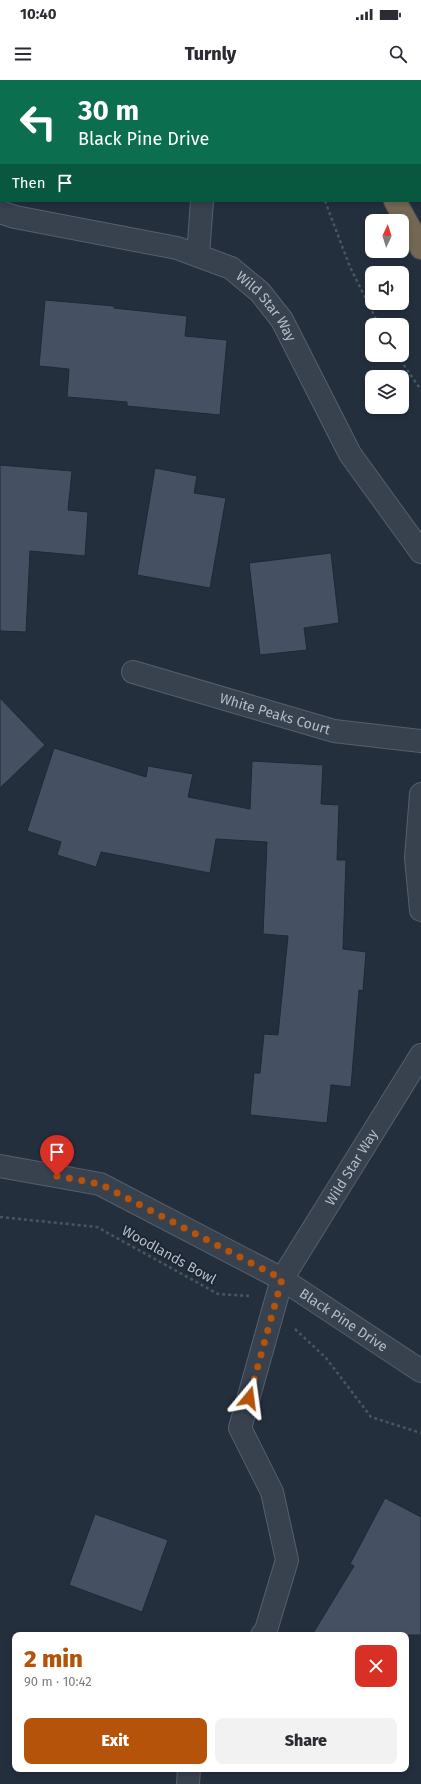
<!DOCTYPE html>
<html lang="en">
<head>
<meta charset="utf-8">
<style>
	body { margin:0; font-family:"Fira Sans",sans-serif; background:#f2f2f3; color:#2b2b33; height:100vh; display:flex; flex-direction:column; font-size:15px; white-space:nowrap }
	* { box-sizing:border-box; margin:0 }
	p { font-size:13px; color:#7c7c81 }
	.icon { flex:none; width:22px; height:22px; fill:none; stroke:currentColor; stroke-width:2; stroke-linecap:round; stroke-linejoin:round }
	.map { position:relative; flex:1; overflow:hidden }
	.side { position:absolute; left:12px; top:1552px; width:397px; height:140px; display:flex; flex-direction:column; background:#fff; border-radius:8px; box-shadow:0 2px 6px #0003 }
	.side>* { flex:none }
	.banner { position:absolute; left:0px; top:0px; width:421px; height:122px; box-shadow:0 2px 6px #0003; background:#0b6e4f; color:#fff; overflow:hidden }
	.needle { width:26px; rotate:4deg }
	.fabs { position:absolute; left:365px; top:134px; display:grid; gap:8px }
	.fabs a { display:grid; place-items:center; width:44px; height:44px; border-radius:8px; background:#fff; box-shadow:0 2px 6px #0003; font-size:20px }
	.pin { position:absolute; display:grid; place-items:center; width:34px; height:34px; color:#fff; margin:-41px -17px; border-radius:50% 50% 50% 0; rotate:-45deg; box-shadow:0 0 4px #0007 }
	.pin .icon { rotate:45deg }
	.me { position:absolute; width:44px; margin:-22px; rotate:16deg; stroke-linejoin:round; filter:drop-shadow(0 0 3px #0008) }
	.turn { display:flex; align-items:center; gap:14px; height:84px; padding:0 12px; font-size:18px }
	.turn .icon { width:52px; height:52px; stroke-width:2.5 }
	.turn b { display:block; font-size:28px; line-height:34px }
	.then { display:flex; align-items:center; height:38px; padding:0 12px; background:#0003; gap:8px; font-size:15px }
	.round { display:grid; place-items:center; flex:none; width:42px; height:42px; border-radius:8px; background:#f2f2f3 }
	.head { display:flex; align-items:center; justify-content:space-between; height:68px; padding:0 12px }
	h1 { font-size:24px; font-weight:800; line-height:30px; color:#b45309 }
	.primary-button { display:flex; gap:8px; margin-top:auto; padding:8px 12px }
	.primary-button a { flex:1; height:46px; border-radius:8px; background:#b45309; color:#fff; font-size:16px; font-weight:800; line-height:46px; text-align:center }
	.primary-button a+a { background:#f2f2f3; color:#2b2b33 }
	.status { display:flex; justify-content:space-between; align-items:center; height:28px; padding:0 20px; background:#fff; direction:ltr }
	.status svg { height:11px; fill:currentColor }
	header { display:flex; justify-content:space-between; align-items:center; height:52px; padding:0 12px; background:#fff; font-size:18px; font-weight:800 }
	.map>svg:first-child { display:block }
	.building { fill:#455162; stroke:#1f2835 }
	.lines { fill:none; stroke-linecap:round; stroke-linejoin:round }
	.minor-casing { stroke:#565f6c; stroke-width:24 }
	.highway-casing { stroke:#434c59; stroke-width:24 }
	.path { stroke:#44595c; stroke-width:2.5; stroke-dasharray:3 3; stroke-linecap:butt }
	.minor { stroke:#38414e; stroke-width:22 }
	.highway { stroke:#746855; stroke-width:22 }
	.route { stroke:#b45309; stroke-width:7; stroke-dasharray:0 12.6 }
	.labels { text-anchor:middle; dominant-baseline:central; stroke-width:4; stroke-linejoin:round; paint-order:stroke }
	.street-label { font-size:14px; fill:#b4bcc9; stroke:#1d2633 }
</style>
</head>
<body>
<div class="status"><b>10:40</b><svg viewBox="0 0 49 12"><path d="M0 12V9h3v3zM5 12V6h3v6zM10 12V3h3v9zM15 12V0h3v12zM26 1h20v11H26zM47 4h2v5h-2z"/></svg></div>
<header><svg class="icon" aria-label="menu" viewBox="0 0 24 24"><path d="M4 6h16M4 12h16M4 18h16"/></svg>Turnly<svg class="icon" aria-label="search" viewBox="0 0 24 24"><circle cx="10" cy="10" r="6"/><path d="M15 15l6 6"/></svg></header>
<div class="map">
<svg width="421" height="1704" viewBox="0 0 421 1704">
	<rect width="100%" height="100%" fill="#242f3e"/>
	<!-- building -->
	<path class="building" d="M45,220L114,226V228L187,236L185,256L227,260L220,335L127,326V322L67,317L69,289L39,286Z
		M0,385L72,391L68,430L88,432L85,476L30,471L26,552L0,551Z
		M155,388L197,396L194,413L226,418L210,508L137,495Z
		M331,473L339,543L304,548L307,570L260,575L249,483Z
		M0,618L45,665L0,708Z
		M54,668L146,697L148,686L193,694L188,717L250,729L252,681L323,685L321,724L339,725L337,780H346L343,869L366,872L363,911L359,910L351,1007L331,1005L327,1043L250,1035L254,993H260L264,954L278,955L288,856L263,854L267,762L216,759L210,793L101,772L96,787L57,775L61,762L27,751Z
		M385,1418L421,1437V1555H312L354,1486L350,1484Z
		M95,1434L168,1460L142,1532L69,1505Z"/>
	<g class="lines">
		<defs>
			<g id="minor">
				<path d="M236,1L238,0"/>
				<path id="s1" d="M0,132L15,137L177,168L231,188L260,212L282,240L350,374L421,472"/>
				<path d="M198,175L202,121"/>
				<path id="s2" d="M133,592L334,651L421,661"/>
				<path d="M421,714L416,778L421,830"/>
				<path id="s3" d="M0,1086L100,1104L282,1199L421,1291"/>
				<path id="s4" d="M262,1555L266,1550L287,1480L272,1412L240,1348L282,1199L421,975"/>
				<path d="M188,1704L189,1689"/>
			</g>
			<path id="highway" d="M338,0V1
				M402,0V1
				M420,42L421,44
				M395,121L421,168"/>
		</defs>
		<!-- minor casing -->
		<use href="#minor" class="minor-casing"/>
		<!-- highway casing -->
		<use href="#highway" class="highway-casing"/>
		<!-- path -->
		<path class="path" d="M277,0L278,1
			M325,121L350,187L379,245
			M397,275L421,310
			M0,1137L97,1147L218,1214L249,1216
			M295,1249L326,1278L371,1337L421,1353"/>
		<!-- minor -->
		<use href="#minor" class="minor"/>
		<!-- highway -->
		<use href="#highway" class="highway"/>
	</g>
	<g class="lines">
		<!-- route -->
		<path class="route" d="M57,1096L100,1104L282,1199L249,1318"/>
	</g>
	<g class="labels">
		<!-- street labels -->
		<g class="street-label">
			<text stroke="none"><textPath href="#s1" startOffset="291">Wild Star Way</textPath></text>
			<text stroke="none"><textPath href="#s2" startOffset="148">White Peaks Court</textPath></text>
			<text stroke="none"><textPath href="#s4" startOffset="507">Wild Star Way</textPath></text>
			<text transform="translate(169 1175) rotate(29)">Woodlands Bowl</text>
			<text stroke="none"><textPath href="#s3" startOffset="381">Black Pine Drive</textPath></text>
		</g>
	</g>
</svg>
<div class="fabs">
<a><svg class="needle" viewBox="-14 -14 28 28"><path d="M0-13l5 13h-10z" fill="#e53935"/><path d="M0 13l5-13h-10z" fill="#7c7c81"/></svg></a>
<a><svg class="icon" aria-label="sound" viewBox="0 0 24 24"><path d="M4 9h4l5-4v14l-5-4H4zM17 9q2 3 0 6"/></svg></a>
<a><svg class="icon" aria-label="search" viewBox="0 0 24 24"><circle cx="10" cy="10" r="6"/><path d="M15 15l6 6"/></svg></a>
<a><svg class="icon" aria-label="layers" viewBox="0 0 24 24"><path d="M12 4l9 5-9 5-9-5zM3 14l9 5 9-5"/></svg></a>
</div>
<div class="pin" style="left:57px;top:1096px;background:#d93025"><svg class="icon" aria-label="arrive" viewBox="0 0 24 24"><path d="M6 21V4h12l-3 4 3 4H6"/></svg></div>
<svg class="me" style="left:249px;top:1318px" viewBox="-20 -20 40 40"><path d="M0-17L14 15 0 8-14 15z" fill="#b45309" stroke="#fff" stroke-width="4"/></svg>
<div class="banner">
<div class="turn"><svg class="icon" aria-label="left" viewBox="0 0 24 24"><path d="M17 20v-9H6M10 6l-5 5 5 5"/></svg><div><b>30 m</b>Black Pine Drive</div></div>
<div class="then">Then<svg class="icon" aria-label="arrive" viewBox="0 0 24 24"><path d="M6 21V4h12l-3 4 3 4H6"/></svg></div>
</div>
<section class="side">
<div class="head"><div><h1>2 min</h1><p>90 m · 10:42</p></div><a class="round" style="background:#d93025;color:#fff"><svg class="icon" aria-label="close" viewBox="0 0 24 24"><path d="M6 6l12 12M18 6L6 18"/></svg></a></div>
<div class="primary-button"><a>Exit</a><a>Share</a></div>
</section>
</div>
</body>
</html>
